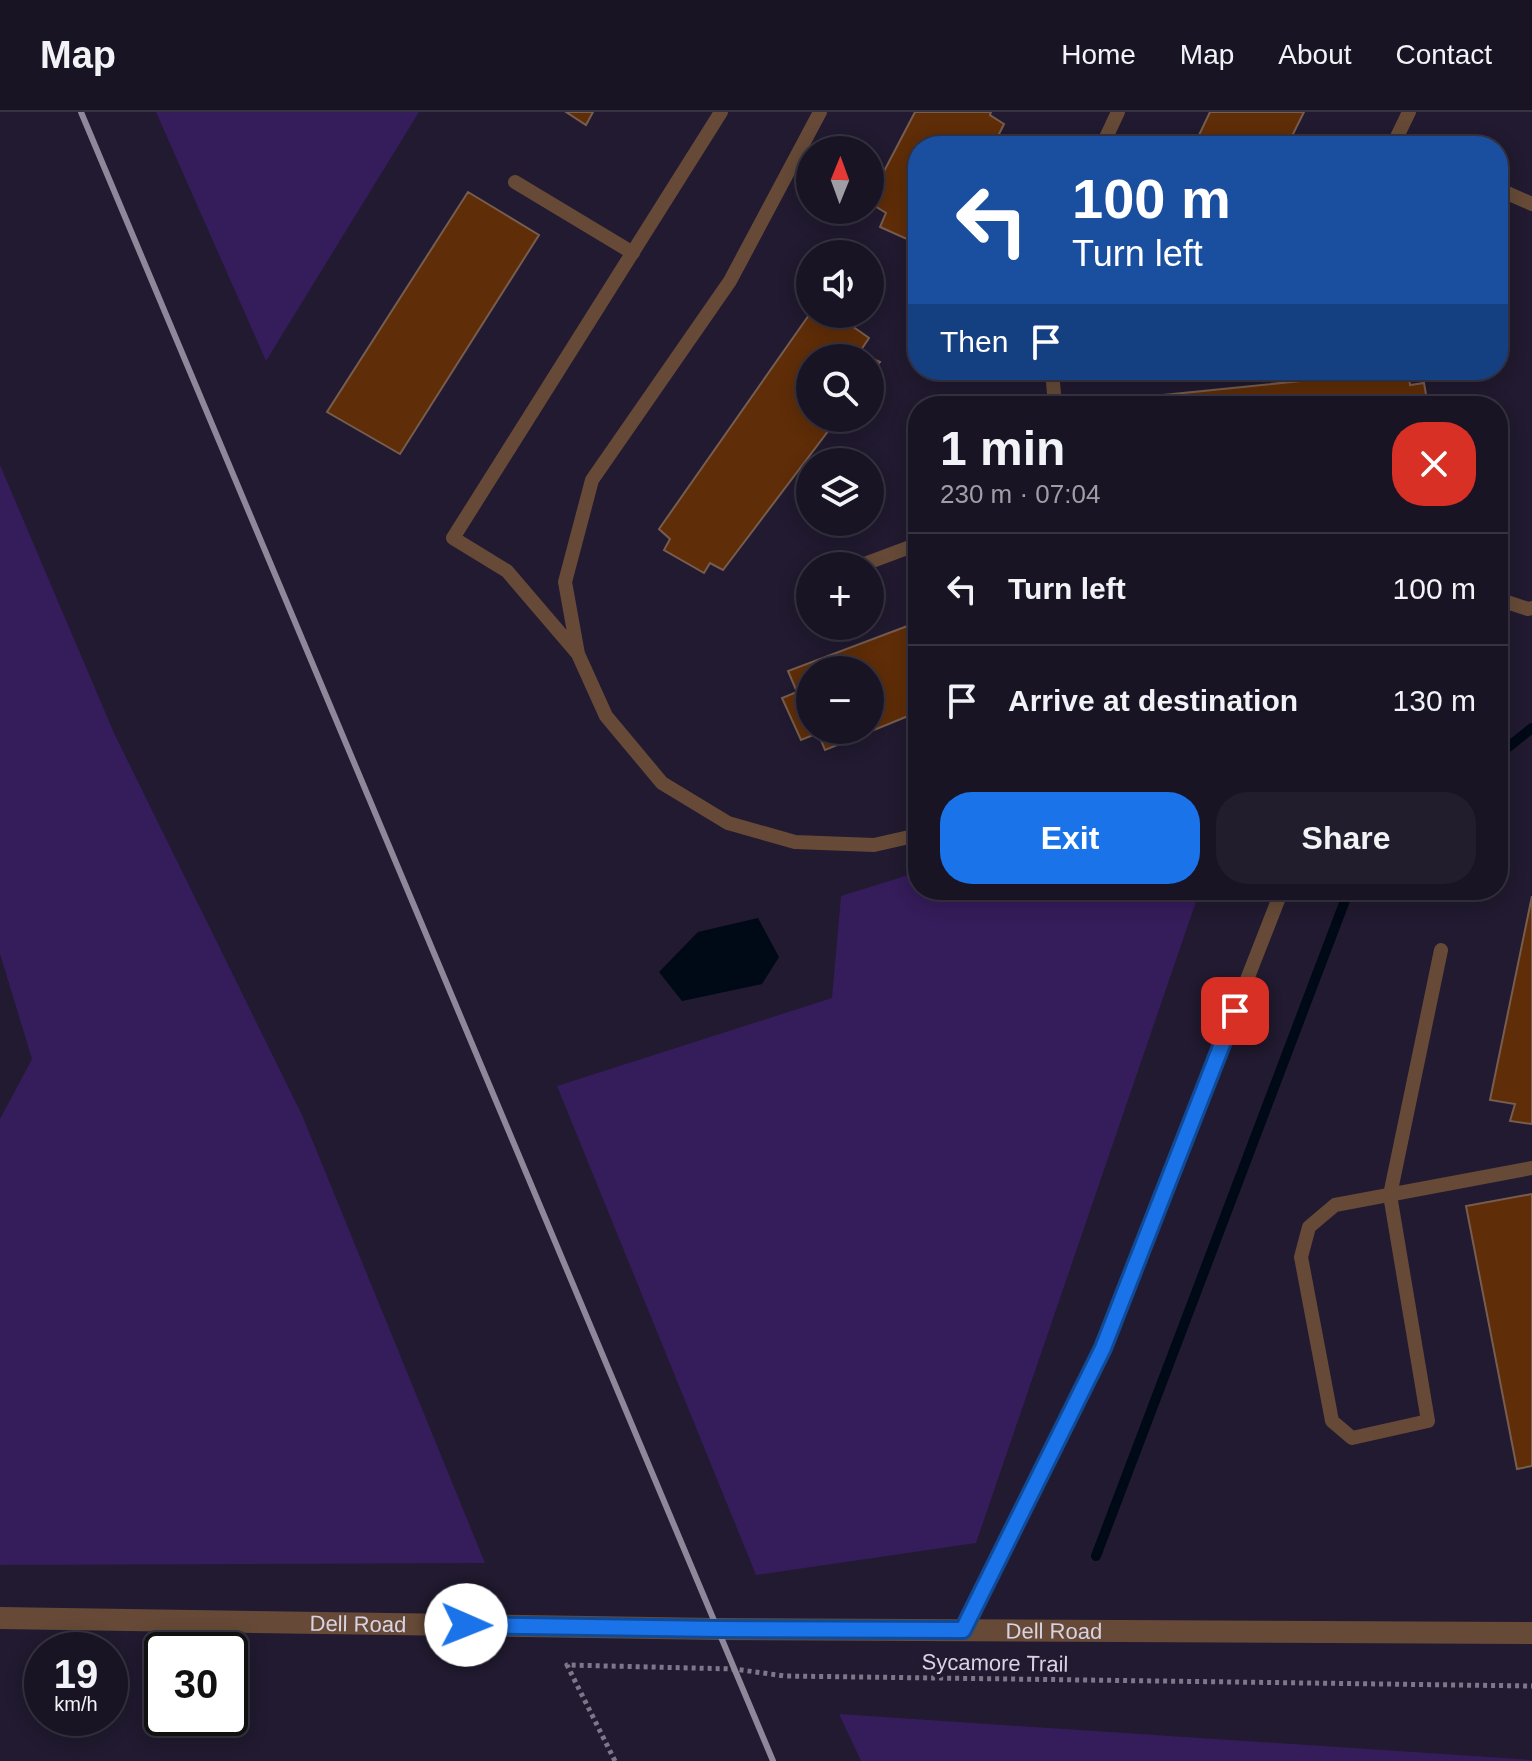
<!DOCTYPE html>
<html lang="en">
<head>
<meta charset="utf-8">
<style>
	body { margin:0; font-family:Helvetica,sans-serif; background:#221d2c; color:#f1f3f6; height:100vh; display:flex; flex-direction:column; font-size:30px; white-space:nowrap }
	* { box-sizing:border-box; margin:0 }
	p { font-size:26px; color:#9f9ea6 }
	.icon { flex:none; width:44px; height:44px; fill:none; stroke:currentColor; stroke-width:2; stroke-linecap:round; stroke-linejoin:round }
	.map { position:relative; flex:1; overflow:hidden }
	.details { position:absolute; left:908px; top:284px; width:600px; height:504px; display:flex; flex-direction:column; background:#191424; border-radius:32px; box-shadow:0 4px 20px #0003,0 0 0 2px #373341 }
	.details>* { flex:none }
	.guide { position:absolute; left:908px; top:24px; width:600px; height:244px; border-radius:32px; box-shadow:0 4px 20px #0003,0 0 0 2px #373341; background:#1a4fa0; color:#fff; overflow:hidden }
	.needle { width:52px; rotate:1deg }
	.tools { position:absolute; left:796px; top:24px; display:grid; gap:16px }
	.tools a { display:grid; place-items:center; width:88px; height:88px; border-radius:50%; background:#191424; box-shadow:0 4px 20px #0003,0 0 0 2px #373341; font-size:40px }
	.speed { position:absolute; left:24px; top:1520px; display:flex; gap:16px; font-size:40px; font-weight:700; text-align:center }
	.speed>* { display:grid; place-content:center; width:104px; height:104px; border-radius:50%; background:#191424; box-shadow:0 4px 20px #0003,0 0 0 2px #373341; line-height:1 }
	.speed small { font-size:20px; font-weight:400 }
	.speed .limit { border:4px solid #111; border-radius:12px; background:#fff; color:#111 }
	.pin { position:absolute; display:grid; place-items:center; width:68px; height:68px; color:#fff; margin:-34px; border-radius:16px; box-shadow:0 4px 12px #0006 }
	.me { position:absolute; width:88px; margin:-44px; rotate:91deg; stroke-linejoin:round; filter:drop-shadow(0 0 6px #0008) }
	.turn { display:flex; align-items:center; gap:28px; height:168px; padding:0 32px; font-size:36px }
	.turn .icon { width:104px; height:104px; stroke-width:2.5 }
	.turn b { display:block; font-size:56px; line-height:68px }
	.then { display:flex; align-items:center; height:76px; padding:0 32px; background:#0003; gap:16px; font-size:30px }
	.round { display:grid; place-items:center; flex:none; width:84px; height:84px; border-radius:32px; background:#221d2c }
	.summary { display:flex; align-items:center; justify-content:space-between; height:136px; padding:0 32px }
	h1 { font-size:48px; font-weight:800; line-height:60px }
	.primary-button { display:flex; gap:16px; margin-top:auto; padding:16px 32px }
	.primary-button a { flex:1; height:92px; border-radius:32px; background:#1a73e8; color:#fff; font-size:32px; font-weight:800; line-height:92px; text-align:center }
	.primary-button a+a { background:#221d2c; color:#f1f3f6 }
	ul { padding:0; list-style:none }
	li { display:flex; align-items:center; gap:24px; height:112px; padding:0 32px; border-top:2px solid #373341 }
	li div { flex:1 }
	li b { display:block; font-size:30px }
	li em { font-style:normal }
	header { display:flex; align-items:center; gap:48px; box-sizing:border-box; height:112px; padding:0 40px; background:#191424; border-bottom:2px solid #373341 }
	header strong { font-size:38px }
	nav { display:flex; gap:44px; margin-inline-start:auto; font-size:28px }
	.map>svg:first-child { display:block }
	.green { fill:#351c5a }
	.water { fill:#000916 }
	.lines { fill:none; stroke-linecap:round; stroke-linejoin:round }
	.stream { stroke:#000916; stroke-width:10 }
	.building { fill:#5f2d08; stroke:#775d4e; stroke-width:2; fill-rule:evenodd }
	.path { stroke:#7d778a; stroke-width:5; stroke-dasharray:4 4; stroke-linecap:butt }
	.service { stroke:#664a37; stroke-width:14 }
	.minor { stroke:#664a37; stroke-width:22 }
	.rail { stroke:#8e889a; stroke-width:6 }
	.route-casing { stroke:#114b97; stroke-width:20 }
	.route { stroke:#1a73e8; stroke-width:14 }
	.labels { text-anchor:middle; dominant-baseline:central; stroke-width:8; stroke-linejoin:round; paint-order:stroke }
	.street-label { font-size:22px; fill:#d7d3e2; stroke:#211a30 }
</style>
</head>
<body>
<header>
<strong>Map</strong>
<nav><a>Home</a><a>Map</a><a>About</a><a>Contact</a></nav>
</header>
<div class="map">
<svg width="1532" height="1649" viewBox="0 0 1532 1649">
	<rect width="100%" height="100%" fill="#211a30"/>
	<!-- green -->
	<path class="green" d="M156,0H419L266,249Z
		M0,353L114,621L302,1003L485,1451L0,1453V1007L32,947L0,842Z
		M918,760V778H1200L976,1431L756,1463L557,974L832,886L841,784Z
		M839,1602L1532,1648V1649H861Z"/>
	<!-- water -->
	<path class="water" d="M758,806L779,845L762,872L682,889L659,860L698,820Z"/>
	<g class="lines">
		<!-- stream -->
		<path class="stream" d="M1498,643L1532,616
			M1096,1444L1349,778"/>
	</g>
	<!-- building -->
	<path class="building" d="M566,0H593L586,13Z
		M915,0H991L990,3L1004,12L993,34H918V132L880,115L886,101L870,91V86Z
		M1210,0H1304L1287,34H1216L1217,31L1199,23Z
		M468,80L539,123L400,342L327,300Z
		M831,202H835L869,226L859,241L880,250L870,263V246H810V306H838L723,458L710,451L704,461L664,438L670,427L659,417L809,203L823,212Z
		M1408,258L1410,273L1424,271L1428,294H1156L1154,284Z
		M918,510V600L825,638L818,621L801,628L782,586L797,580L788,559ZM810,558H870V618H810Z
		M1532,784V1012L1510,1009L1515,992L1490,988Z
		M1532,1082V1354L1517,1357L1466,1094Z"/>
	<g class="lines">
		<!-- path -->
		<path class="path" d="M615,1649L567,1553L734,1557L785,1564L1532,1574"/>
		<!-- service -->
		<path class="service" d="M820,0L730,169L592,368L565,470L578,542L606,604L662,671L728,711L795,730L874,733L918,723
			M1102,34L1118,0
			M1401,34L1394,31L1409,0
			M515,70L633,141
			M1498,77L1532,92
			M1052,258L1055,294
			M859,454L918,432
			M1498,487L1528,497L1532,496
			M578,542L507,459L453,426L721,0
			M1441,838L1390,1083L1428,1309L1352,1326L1332,1309L1301,1145L1309,1115L1335,1093L1532,1056
			M963,1518L1103,1236L1282,778"/>
		<!-- minor -->
		<path class="minor" id="s1" d="M0,1506L718,1517L1532,1521"/>
		<!-- rail -->
		<path class="rail" d="M81,0L773,1649"/>
	</g>
	<g class="lines">
		<defs>
			<path id="route" d="M466,1513L718,1517L963,1518L1103,1236L1235,899"/>
		</defs>
		<!-- route casing -->
		<use href="#route" class="route-casing"/>
		<!-- route -->
		<use href="#route" class="route"/>
	</g>
	<g class="labels">
		<!-- street labels -->
		<g class="street-label">
			<text stroke="none"><textPath href="#s1" startOffset="358">Dell Road</textPath></text>
			<text stroke="none"><textPath href="#s1" startOffset="1054">Dell Road</textPath></text>
			<text transform="translate(995 1551) rotate(1)">Sycamore Trail</text>
		</g>
	</g>
</svg>
<div class="tools">
<a><svg class="needle" viewBox="-14 -14 28 28"><path d="M0-13l5 13h-10z" fill="#e53935"/><path d="M0 13l5-13h-10z" fill="#9f9ea6"/></svg></a>
<a><svg class="icon" aria-label="sound" viewBox="0 0 24 24"><path d="M4 9h4l5-4v14l-5-4H4zM17 9q2 3 0 6"/></svg></a>
<a><svg class="icon" aria-label="search" viewBox="0 0 24 24"><circle cx="10" cy="10" r="6"/><path d="M15 15l6 6"/></svg></a>
<a><svg class="icon" aria-label="layers" viewBox="0 0 24 24"><path d="M12 4l9 5-9 5-9-5zM3 14l9 5 9-5"/></svg></a>
<a>+</a>
<a>−</a>
</div>
<div class="speed"><div>19<small>km/h</small></div><div class="limit">30</div></div>
<div class="pin" style="left:1235px;top:899px;background:#d93025"><svg class="icon" aria-label="arrive" viewBox="0 0 24 24"><path d="M6 21V4h12l-3 4 3 4H6"/></svg></div>
<svg class="me" style="left:466px;top:1513px" viewBox="-20 -20 40 40"><circle r="19" fill="#fff"/><path d="M0-13L10 11 0 6-10 11z" fill="#1a73e8"/></svg>
<div class="guide">
<div class="turn"><svg class="icon" aria-label="left" viewBox="0 0 24 24"><path d="M17 20v-9H6M10 6l-5 5 5 5"/></svg><div><b>100 m</b>Turn left</div></div>
<div class="then">Then<svg class="icon" aria-label="arrive" viewBox="0 0 24 24"><path d="M6 21V4h12l-3 4 3 4H6"/></svg></div>
</div>
<section class="details">
<div class="summary"><div><h1>1 min</h1><p>230 m · 07:04</p></div><a class="round" style="background:#d93025;color:#fff"><svg class="icon" aria-label="close" viewBox="0 0 24 24"><path d="M6 6l12 12M18 6L6 18"/></svg></a></div>
<ul>
<li><svg class="icon" aria-label="left" viewBox="0 0 24 24"><path d="M17 20v-9H6M10 6l-5 5 5 5"/></svg><div><b>Turn left</b></div><em>100 m</em></li>
<li><svg class="icon" aria-label="arrive" viewBox="0 0 24 24"><path d="M6 21V4h12l-3 4 3 4H6"/></svg><div><b>Arrive at destination</b></div><em>130 m</em></li>
</ul>
<div class="primary-button"><a>Exit</a><a>Share</a></div>
</section>
</div>
</body>
</html>
